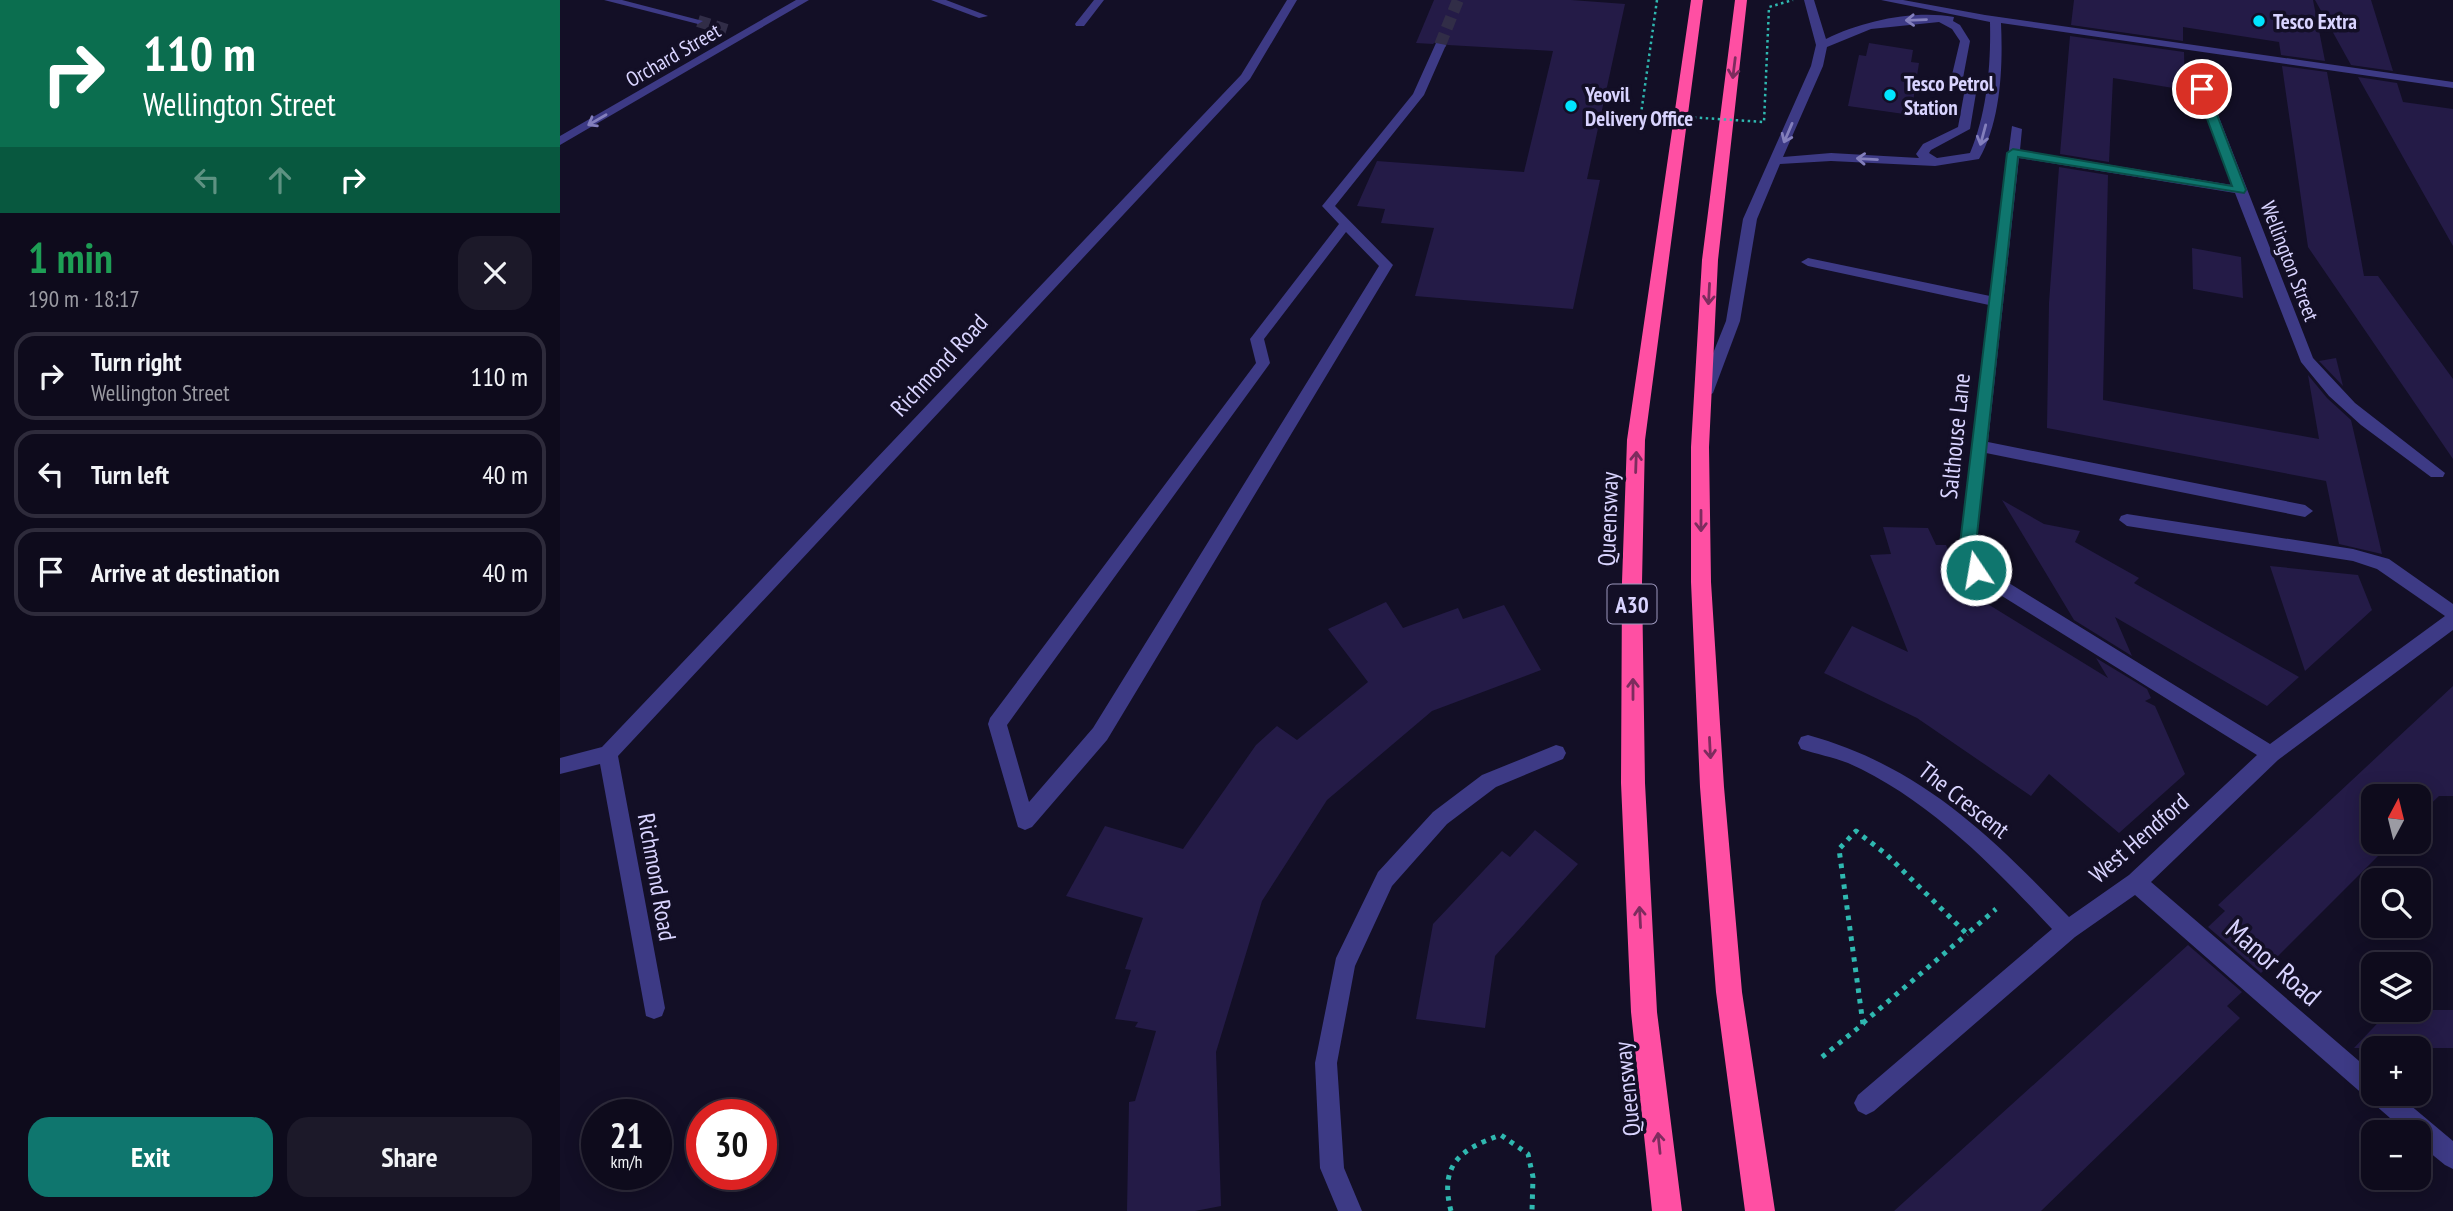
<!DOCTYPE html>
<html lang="en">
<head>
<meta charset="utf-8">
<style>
	body { margin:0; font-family:"PT Sans Narrow",sans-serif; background:#1c1929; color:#f1f3f6; height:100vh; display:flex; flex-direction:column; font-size:26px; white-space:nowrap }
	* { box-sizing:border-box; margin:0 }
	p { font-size:23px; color:#9b9ba3 }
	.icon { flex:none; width:38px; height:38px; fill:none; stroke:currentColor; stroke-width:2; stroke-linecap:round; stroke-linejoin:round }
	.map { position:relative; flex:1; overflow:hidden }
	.panel { display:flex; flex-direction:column; background:#0e0b1c; width:560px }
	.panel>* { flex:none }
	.guide { background:#0b6e4f; color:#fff; overflow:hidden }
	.needle { width:46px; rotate:7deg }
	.fabs { position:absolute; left:1801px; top:784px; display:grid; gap:14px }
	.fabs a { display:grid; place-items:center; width:70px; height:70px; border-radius:14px; background:#0e0b1c; box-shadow:0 4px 18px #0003,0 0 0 2px #2e2b3b; font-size:35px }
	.speed { position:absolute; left:21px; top:1099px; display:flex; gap:14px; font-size:35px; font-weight:700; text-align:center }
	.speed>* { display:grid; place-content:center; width:91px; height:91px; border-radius:50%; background:#0e0b1c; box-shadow:0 4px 18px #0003,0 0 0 2px #2e2b3b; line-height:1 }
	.speed small { font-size:18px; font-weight:400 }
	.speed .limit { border:10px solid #d22; background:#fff; color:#111 }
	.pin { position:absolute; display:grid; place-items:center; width:60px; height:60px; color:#fff; margin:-30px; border:4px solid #fff; border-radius:50%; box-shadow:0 2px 7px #0007 }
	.me { position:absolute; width:77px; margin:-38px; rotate:348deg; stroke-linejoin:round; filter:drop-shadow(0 0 5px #0008) }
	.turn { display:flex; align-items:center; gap:24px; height:147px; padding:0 28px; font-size:32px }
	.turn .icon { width:91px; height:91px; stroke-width:2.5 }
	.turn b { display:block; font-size:49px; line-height:60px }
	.lanes { display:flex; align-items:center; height:66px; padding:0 28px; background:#0003; justify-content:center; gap:35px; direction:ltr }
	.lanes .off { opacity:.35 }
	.round { display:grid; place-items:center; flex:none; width:74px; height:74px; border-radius:21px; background:#1c1929 }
	.head { display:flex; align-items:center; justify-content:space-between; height:119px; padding:0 28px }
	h1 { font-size:42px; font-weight:700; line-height:52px; color:#1e9e55 }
	.button { display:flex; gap:14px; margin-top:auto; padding:14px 28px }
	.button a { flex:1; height:80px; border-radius:21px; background:#0f766e; color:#fff; font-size:28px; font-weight:700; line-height:80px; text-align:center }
	.button a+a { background:#1c1929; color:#f1f3f6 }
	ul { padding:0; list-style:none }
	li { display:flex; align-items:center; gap:21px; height:88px; margin:0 14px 10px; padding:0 14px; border:4px solid #2e2b3b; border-radius:21px }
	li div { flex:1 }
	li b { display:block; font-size:26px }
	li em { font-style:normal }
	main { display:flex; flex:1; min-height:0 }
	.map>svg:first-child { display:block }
	.building { fill:#241b47 }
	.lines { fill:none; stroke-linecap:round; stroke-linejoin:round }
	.minor-tunnel { stroke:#312d47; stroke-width:12; stroke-dasharray:12 6; stroke-linecap:butt }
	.path { stroke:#2fb8b0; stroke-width:5; stroke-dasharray:4.5 6; stroke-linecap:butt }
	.minor { fill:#3d3a85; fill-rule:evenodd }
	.highway { fill:#ff4fa3; fill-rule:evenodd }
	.path-bridge { stroke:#2fb8b0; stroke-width:2.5; stroke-dasharray:2.5 3.5; stroke-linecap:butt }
	.oneway { stroke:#837fbc }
	.oneway2 { stroke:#7d2c5e }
	.route { fill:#0f766e; stroke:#0a4d48; stroke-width:2 }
	.poi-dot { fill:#00e5ff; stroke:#130f26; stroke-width:2.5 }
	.labels { text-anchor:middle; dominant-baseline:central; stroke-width:7; stroke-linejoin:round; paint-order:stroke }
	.far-poi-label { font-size:21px; font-weight:bold; fill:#d9d4ff; stroke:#130f26; text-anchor:start }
	.far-street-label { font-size:21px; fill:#d9d4ff; stroke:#130f26 }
	.shield { fill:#130f26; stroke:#9e99be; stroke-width:2 }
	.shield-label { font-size:23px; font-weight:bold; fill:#d9d4ff }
	.street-label { font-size:24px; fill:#d9d4ff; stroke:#130f26 }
	.near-street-label { font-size:28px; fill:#d9d4ff; stroke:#130f26 }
</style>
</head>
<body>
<main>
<section class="panel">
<div class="guide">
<div class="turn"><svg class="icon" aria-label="right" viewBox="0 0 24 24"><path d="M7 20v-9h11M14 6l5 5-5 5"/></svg><div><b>110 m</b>Wellington Street</div></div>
<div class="lanes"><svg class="icon off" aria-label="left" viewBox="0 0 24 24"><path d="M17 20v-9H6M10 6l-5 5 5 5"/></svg><svg class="icon off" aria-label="ahead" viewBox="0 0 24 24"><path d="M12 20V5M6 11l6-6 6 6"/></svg><svg class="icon" aria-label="right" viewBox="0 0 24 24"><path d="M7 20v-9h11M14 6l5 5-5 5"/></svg></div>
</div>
<div class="head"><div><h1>1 min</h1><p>190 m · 18:17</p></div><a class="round"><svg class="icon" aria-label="close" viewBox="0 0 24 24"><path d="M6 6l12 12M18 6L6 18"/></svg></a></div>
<ul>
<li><svg class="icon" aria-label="right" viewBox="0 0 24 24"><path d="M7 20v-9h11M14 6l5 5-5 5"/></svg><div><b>Turn right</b><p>Wellington Street</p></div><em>110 m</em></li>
<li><svg class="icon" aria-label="left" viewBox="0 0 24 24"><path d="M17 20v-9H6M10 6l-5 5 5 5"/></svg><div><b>Turn left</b></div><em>40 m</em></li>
<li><svg class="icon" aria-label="arrive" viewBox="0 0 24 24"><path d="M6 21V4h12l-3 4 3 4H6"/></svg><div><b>Arrive at destination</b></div><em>40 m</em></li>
</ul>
<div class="button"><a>Exit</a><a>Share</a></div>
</section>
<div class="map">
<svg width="1893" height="1211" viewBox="0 0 1893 1211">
	<rect width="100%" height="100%" fill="#130f26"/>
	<!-- building -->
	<path class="building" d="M874,0H1011L1065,4L1027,179L1040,180L1013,309L855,296L874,228L821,223L825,209L797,206L817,161L964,172L993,51L888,45L877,40L873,44L856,43Z
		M1514,0H1753L1765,61L1721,55L1719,42L1623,27V41L1511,25Z
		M1755,0H1811L1833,71L1791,65Z
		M1510,36L1624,52L1625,90L1553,78L1549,162L1500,154Z
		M1309,43L1353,50L1351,62L1359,63L1351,115L1288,106L1299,55L1306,56Z
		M1722,66L1767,72L1804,276H1818L1893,379V459L1748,247Z
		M1798,77L1837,83L1843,102L1893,109V246Z
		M1499,167L1548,175L1543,400L1759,439L1748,375L1767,398L1791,420L1822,554L1779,544L1766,481L1487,428L1489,303Z
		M1632,248L1681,257L1683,298L1633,289Z
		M1776,358L1783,386L1759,361Z
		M1442,500L1484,524L1520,531L1515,542L1579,578L1574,583L1739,677L1707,706L1555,617L1572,656L1514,620Z
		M1323,527L1368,528L1376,545H1386L1405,590L1548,678L1536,658L1587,689L1591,698L1585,701L1595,706L1625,774L1559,833L1489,774L1471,796L1357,718L1264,673L1292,626L1348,652L1310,555L1331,554Z
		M1710,566L1798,575L1812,610L1745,671Z
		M826,602L843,628L898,608L903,619L944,605L981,670L872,711L767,800L702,901L656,1052L661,1206L635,1211H567L569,1102L575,1101L596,1031L575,1027L578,1022L555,1019L571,970L565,969L583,918L506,896L545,826L623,849L696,745L717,726L737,740L808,682L768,629Z
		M1893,686V796H1879L1858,816V796H1813V842H1832L1701,973L1648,927L1665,911L1658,905Z
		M975,830L1018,864L935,956L925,1028L856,1019L873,924L942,851L950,857Z
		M1628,945L1682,992L1667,1006L1680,1018L1481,1211H1334Z
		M1830,1010H1893V1048H1794Z"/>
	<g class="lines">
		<!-- minor-tunnel -->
		<path class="minor-tunnel" d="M138,21L167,30
			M880,45L898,0"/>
		<!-- path -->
		<path class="path" d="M1303,1023L1407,934
			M1262,1057L1303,1024L1279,849L1296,831L1326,854L1407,934L1436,909
			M891,1211C879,1165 900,1149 941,1135L968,1154L973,1177L972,1211"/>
		<!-- minor -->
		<path class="minor" d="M44,0H62L143,21L138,24Z
			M236,0H249L0,145V136Z
			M371,0H386L428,16L419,18Z
			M534,0H544L524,26H516L515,24Z
			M727,0H737L690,79L58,756L105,1008L102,1016L94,1019L86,1016L40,764L0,774V758L42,747L681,75Z
			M1244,0H1254L1266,39C1303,21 1353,10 1394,17L1393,21L1400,25L1410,41L1403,78L1416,93L1410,129L1371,150L1369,153L1377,158L1410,153C1427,113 1431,65 1430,22L1321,0H1343L1425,15L1893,82V88L1441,23C1443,66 1441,121 1419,159L1375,166L1271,161L1220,164L1197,219L1180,321L1153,393L1145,398L1137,393L1166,321L1183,219L1251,66L1256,45ZM1379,22L1392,29L1400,41L1391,79L1404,94L1398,127L1363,144L1356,154L1359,158L1271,153L1223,157L1263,66L1267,47L1311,29Z
			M876,43L886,45L864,95L775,206L833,265L547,740L472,827L465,830L458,827L428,724L430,718L696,363L690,339L779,224L762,206L853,94ZM786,232L819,266L533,728L469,802L447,725L708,366L710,363L704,339Z
			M1642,86L1648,89L1753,358L1795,403L1885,473L1883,477H1871L1801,425L1769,396L1741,362L1675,193L1459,158L1428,442L1745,505L1753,511L1745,517L1426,453L1416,544L1423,567L1710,744L1885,616L1817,569L1793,561L1567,526L1559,520L1561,516L1567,514L1793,549L1829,559L1893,604V630L1718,760L1591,882L1813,1073V1094H1837L1893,1141V1169L1885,1165L1858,1143V1132H1846L1575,895L1515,937L1314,1111L1306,1115L1298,1111L1294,1103L1298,1095L1492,929C1433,866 1369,799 1288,763C1273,757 1256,754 1241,749L1238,743L1241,737L1248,735C1360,766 1430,835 1509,917L1569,875L1697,755L1410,576L1400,544L1429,305L1248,266L1241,262L1248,258L1430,296L1452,126L1462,129L1460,150L1672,185L1636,89Z
			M996,745L1003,747L1006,753L1003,759L936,787L887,824L832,886L795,966L777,1063L784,1168L802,1211H778L760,1168L755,1063L776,958L818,872L873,812L922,775Z"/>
		<!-- highway -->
		<path class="highway" d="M1131,0H1143L1085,440L1082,582L1085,783L1097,1012L1122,1211H1092L1071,1012L1061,783L1062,582L1067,440Z
			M1175,0H1187L1158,260L1149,447L1151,582L1164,787L1182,992L1215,1211H1185L1156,992L1140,787L1131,582V447L1142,260Z"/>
		<!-- path-bridge -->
		<path class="path-bridge" d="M1097,0L1081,114L1204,122L1209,7L1233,0"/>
	</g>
	<!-- one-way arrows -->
	<defs><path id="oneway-shaft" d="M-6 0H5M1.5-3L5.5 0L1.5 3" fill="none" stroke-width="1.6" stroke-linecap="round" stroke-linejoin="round" transform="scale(1.75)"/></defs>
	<g class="oneway">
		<use href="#oneway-shaft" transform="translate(1356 20) rotate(178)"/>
		<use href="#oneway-shaft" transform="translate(37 120) rotate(150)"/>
		<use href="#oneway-shaft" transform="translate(1228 133) rotate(113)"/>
		<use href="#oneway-shaft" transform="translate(1423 135) rotate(105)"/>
		<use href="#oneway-shaft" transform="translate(1307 159) rotate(-177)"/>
	</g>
	<g class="oneway2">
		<use href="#oneway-shaft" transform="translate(1174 68) rotate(97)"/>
		<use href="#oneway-shaft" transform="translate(1149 294) rotate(93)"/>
		<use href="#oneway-shaft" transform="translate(1076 462) rotate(-88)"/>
		<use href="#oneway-shaft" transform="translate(1141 521) rotate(90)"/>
		<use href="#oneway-shaft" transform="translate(1073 689) rotate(-90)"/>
		<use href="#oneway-shaft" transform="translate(1150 748) rotate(87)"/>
		<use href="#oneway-shaft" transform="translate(1080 917) rotate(-93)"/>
		<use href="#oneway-shaft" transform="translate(1099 1143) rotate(-96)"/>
	</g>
	<!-- route -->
	<path class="route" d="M1642,86L1647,89L1686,190L1684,193L1458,157L1416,544L1423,570L1421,575H1410L1400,544L1447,153L1453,149L1672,186L1636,89Z"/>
	<!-- markers -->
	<g class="poi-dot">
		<circle cx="1699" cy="21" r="7"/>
		<circle cx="1330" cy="95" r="7"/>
		<circle cx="1011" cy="106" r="7"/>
	</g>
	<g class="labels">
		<!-- far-poi labels -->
		<g class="far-poi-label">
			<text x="1713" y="21">Tesco Extra</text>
			<text x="1344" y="83">Tesco Petrol<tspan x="1344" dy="24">Station</tspan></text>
			<text x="1025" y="94">Yeovil<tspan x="1025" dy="24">Delivery Office</tspan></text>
		</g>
		<!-- far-street labels -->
		<g class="far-street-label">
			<text transform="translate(113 55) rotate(-30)">Orchard Street</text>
			<text transform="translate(1730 261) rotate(69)">Wellington Street</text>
		</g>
		<!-- shield labels -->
		<rect class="shield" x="1047.5" y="584.5" width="49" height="39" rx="5"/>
		<g class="shield-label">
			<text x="1072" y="604">A30</text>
		</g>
		<!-- street labels -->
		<g class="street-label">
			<text transform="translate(379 365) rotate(-47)">Richmond Road</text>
			<text transform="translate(1395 436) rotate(-84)">Salthouse Lane</text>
			<text transform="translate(1048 519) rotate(-88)">Queensway</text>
			<text transform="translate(1404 800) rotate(38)">The Crescent</text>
			<text transform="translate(1579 838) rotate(-41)">West Hendford</text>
			<text transform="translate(97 877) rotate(80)">Richmond Road</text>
			<text transform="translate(1067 1089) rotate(-96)">Queensway</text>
		</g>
		<!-- near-street labels -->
		<g class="near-street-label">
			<text transform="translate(1714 962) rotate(41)">Manor Road</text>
		</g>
	</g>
</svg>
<div class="fabs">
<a><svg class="needle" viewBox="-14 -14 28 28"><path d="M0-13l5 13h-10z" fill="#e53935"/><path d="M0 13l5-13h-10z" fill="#9b9ba3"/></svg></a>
<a><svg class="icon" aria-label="search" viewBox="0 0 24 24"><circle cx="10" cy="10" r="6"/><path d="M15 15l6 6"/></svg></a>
<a><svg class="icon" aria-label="layers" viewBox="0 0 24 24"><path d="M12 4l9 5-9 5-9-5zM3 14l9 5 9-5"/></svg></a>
<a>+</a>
<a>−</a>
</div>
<div class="speed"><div>21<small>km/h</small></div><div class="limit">30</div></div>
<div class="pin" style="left:1642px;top:89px;background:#d93025"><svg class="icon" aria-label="arrive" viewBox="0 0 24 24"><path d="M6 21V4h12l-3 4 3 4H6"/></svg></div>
<svg class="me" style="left:1416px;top:570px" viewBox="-20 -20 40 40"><circle r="17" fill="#0f766e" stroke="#fff" stroke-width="3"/><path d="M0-11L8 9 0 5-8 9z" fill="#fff"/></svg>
</div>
</main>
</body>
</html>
